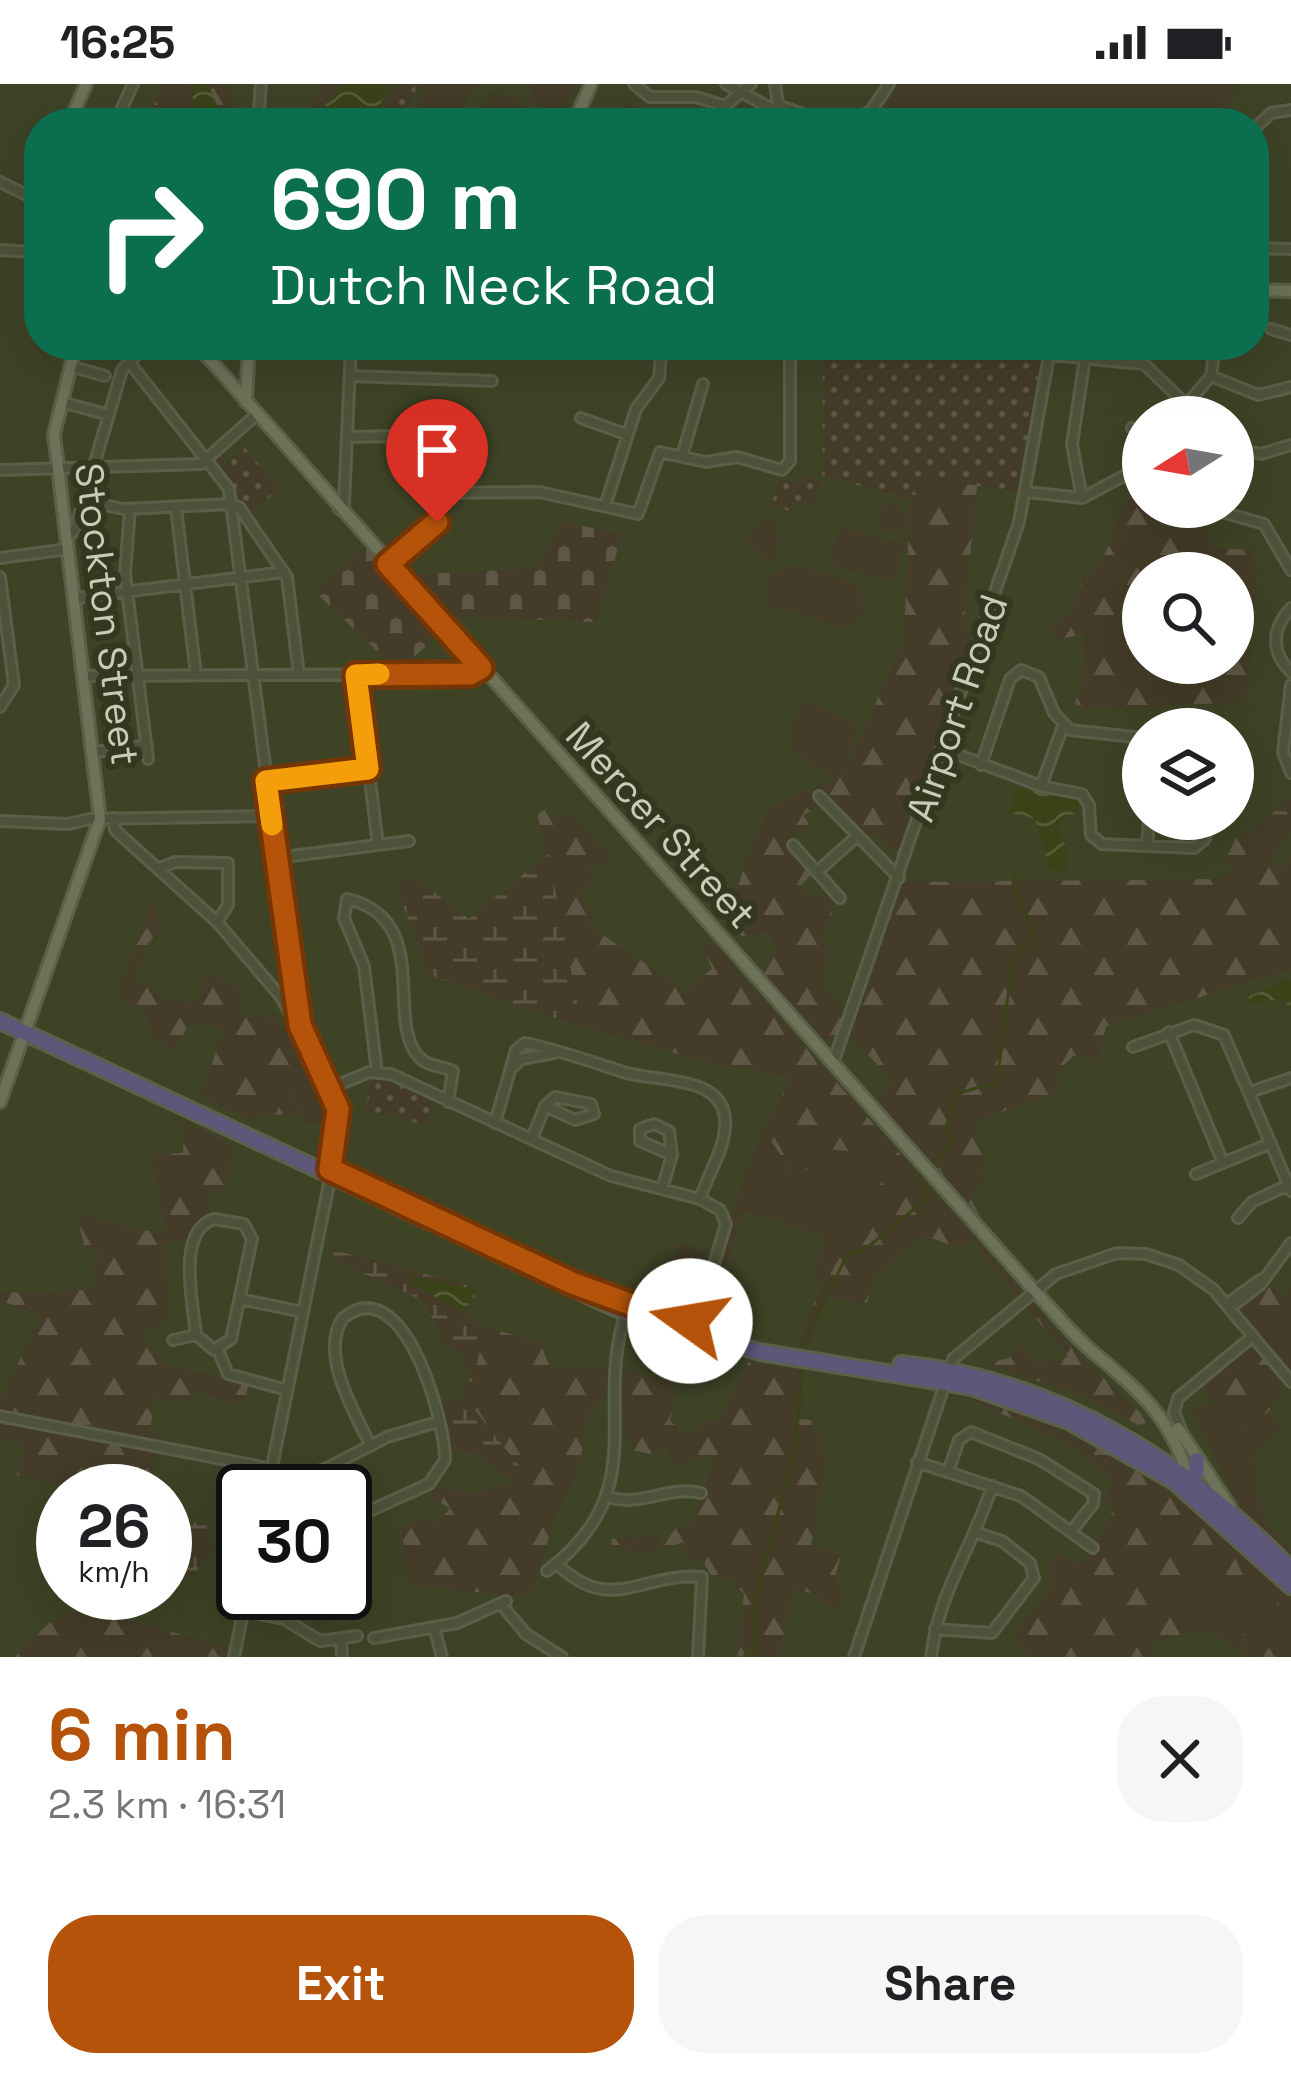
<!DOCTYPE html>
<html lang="en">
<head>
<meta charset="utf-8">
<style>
	body { margin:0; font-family:"Space Grotesk",sans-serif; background:#f6f6f6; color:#202124; height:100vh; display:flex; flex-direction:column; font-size:45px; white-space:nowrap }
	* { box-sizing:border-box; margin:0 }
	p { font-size:39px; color:#757577 }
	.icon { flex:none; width:66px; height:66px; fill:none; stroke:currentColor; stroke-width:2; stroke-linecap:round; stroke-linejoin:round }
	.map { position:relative; height:1573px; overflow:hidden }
	.drawer { display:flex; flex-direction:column; background:#fff; flex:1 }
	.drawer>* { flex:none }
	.top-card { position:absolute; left:24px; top:24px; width:1245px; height:252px; border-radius:48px; box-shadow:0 12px 48px #0002; background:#0b6e4f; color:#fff; overflow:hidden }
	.needle { width:78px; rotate:259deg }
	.tools { position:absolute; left:1122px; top:312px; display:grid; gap:24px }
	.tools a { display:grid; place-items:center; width:132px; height:132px; border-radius:50%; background:#fff; box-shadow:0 12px 48px #0002; font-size:60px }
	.speed { position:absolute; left:36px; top:1380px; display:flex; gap:24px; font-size:60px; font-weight:700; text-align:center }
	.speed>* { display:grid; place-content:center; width:156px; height:156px; border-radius:50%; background:#fff; box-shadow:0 12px 48px #0002; line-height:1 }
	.speed small { font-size:30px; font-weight:400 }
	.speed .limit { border:6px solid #111; border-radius:18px; background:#fff; color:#111 }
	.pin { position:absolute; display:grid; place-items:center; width:102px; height:102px; color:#fff; margin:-123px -51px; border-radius:50% 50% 50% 0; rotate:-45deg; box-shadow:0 0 12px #0007 }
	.pin .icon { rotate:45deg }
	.me { position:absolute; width:132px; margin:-66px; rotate:283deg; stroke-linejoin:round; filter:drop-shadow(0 0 9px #0008) }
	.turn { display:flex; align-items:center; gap:42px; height:252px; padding:0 48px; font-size:54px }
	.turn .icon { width:156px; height:156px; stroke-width:2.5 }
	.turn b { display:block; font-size:84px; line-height:102px }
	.round { display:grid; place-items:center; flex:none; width:126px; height:126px; border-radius:48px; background:#f6f6f6 }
	.overview { display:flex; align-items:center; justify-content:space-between; height:204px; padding:0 48px }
	h1 { font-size:72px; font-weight:600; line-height:90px; color:#b45309 }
	.action { display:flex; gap:24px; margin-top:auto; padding:24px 48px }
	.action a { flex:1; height:138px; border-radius:48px; background:#b45309; color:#fff; font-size:48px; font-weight:600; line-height:138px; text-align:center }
	.action a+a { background:#f6f6f6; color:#202124 }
	.status { display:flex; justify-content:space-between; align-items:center; height:84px; padding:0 60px; background:#fff; direction:ltr }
	.status svg { height:33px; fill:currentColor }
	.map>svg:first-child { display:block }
	.grass { fill:#443c28 }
	.forest { fill:url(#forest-firs); fill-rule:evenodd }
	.wetland { fill:url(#wetland-marsh) }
	.cemetery { fill:url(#cemetery-stones) }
	.park { fill:url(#park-dots) }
	.water { fill:url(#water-waves) }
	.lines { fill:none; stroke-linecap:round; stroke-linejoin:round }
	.stream { stroke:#3a4218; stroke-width:3 }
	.minor-casing { stroke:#5a5f47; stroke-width:14 }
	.major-casing { stroke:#5a5f47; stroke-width:16 }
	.highway-casing { stroke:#5b6048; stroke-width:20 }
	.minor { stroke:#4e523a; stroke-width:8 }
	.major { stroke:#6e7258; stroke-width:10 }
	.highway { stroke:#5e5779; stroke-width:14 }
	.route-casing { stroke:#753606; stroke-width:30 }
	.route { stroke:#b45309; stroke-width:21 }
	.slow { stroke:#f59e0b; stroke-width:21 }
	.labels { text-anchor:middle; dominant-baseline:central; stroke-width:12; stroke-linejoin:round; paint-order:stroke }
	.street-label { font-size:39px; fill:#c8ccb8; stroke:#33381f }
</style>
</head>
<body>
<div class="status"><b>16:25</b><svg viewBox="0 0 49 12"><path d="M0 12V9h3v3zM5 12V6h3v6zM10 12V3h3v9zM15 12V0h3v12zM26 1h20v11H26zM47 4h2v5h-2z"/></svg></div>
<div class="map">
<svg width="1291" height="1573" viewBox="0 0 1291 1573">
	<defs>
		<pattern id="forest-firs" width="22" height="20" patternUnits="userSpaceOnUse" patternTransform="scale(3)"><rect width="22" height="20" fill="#443c28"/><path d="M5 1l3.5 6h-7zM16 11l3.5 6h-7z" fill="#5e5745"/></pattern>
		<pattern id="wetland-marsh" width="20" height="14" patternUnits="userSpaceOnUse" patternTransform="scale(3)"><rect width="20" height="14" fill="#443c28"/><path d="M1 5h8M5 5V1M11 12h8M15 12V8" fill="none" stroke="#5e5745"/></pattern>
		<pattern id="cemetery-stones" width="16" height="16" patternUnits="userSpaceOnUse" patternTransform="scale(3)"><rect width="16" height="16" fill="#443c28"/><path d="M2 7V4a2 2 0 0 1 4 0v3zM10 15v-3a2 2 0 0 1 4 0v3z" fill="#5e5745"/></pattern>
		<pattern id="park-dots" width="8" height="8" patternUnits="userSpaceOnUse" patternTransform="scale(3)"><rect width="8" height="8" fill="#443c28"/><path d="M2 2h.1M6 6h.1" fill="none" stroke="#5e5745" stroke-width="1.8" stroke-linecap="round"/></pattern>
		<pattern id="water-waves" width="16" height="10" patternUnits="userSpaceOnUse" patternTransform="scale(3)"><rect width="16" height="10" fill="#3a4218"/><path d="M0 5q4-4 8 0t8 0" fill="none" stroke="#555c38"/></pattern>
	</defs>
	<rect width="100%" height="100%" fill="#3e4326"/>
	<!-- grass -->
	<path class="grass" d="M425,0H474L456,39L425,36L418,17Z
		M535,0H575L562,31L528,16Z
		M898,0H1237L1220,39H883Z
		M491,7L516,15L539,39H477Z
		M878 434a14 14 0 1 1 28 0a14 14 0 1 1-28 0Z
		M768,430L782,455L770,480L746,456Z
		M840,442L905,461L894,499L829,480Z
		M793,481L853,498L861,506L863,527L849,545L768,522L769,491Z
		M806,616L859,641L844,687L835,695L791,666L793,638Z
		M300,949C312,974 344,1018 328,1043L298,1037L302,1026L286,991Z
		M763,1045L794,1097L827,1065L857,1068L891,1083L818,1202L813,1192L824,1152L743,1127L712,1228L701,1226L697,1234L684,1230L698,1211V1198L674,1178L678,1157L715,1175Z
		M1200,1320H1211L1227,1351L1243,1348L1270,1326L1275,1339L1291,1330L1253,1372L1263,1435L1291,1465V1473L1239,1420L1193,1329Z
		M1233,1458L1281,1505L1276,1514L1282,1541L1272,1552L1242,1551L1240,1570C1220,1551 1208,1542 1181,1550L1176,1531L1190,1517L1183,1498L1198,1484L1207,1485L1205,1499Z"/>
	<!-- forest -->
	<path class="forest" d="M161,0H190L198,39H148Z
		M208,0L232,3L233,23L306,30L325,0H342L311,39H224Z
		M627,19C644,29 657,23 676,24C703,26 729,37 756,39H690L621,29Z
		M1143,391V423H1161L1173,433L1201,431L1212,464L1250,466L1258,488L1245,618L1086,625L1075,619L1085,590L1083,550L1056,556L1051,543L1072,526L1083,490L1095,487L1114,453L1112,442L1134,408L1127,392ZM1143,489H1233V579H1143Z
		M918,392L977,402L963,543L967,551H977L900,773L872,749L861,758L824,717L803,732L809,740L790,755L816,786L800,802L811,813L829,812L833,832L821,850L828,863L825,904L843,926L859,927L885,853L881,850L896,798L1223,795L1232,788L1226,775L1238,750L1291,748L1269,778L1283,784L1291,773V885L1106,942L1099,974L1107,986L1089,973L1073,972L1057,989L1060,1001L1054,1010L981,1035L972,1050L984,1073L978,1088L988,1091L970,1113L980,1132L876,1015L895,998L851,954L819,955L762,887L775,866L770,848L743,852L725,844C734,819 755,737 773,723C797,705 828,704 846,687L904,555L910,416Z
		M545,726L556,735L569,729L614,776L587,785L594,799L579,809L593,832L588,841L686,907L712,885L704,865L711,857L1072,1264L1150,1338L1138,1341L1085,1312L985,1280L1009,1274L1021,1261L1035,1280L1068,1273L972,1157L962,1165L923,1151L872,1194L867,1219L828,1215L810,1259L799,1257L836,1168L834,1153L847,1152L891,1083L857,1068L827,1065L793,1099L794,1090L763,1045L791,995C771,993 747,979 729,984L582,943L537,729Z
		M152,816L160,845L146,862L136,895C155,909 177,927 200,913L205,886L240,905L242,930L266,935L275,927L277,942L297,943V965L286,991L300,1031L256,1030L250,1036L201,1012L223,948L204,939L188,942L174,966L159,956L152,959L146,927L117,912Z
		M184,1037L234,1062L225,1109L206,1107L212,1135L192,1152L164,1162L170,1222L161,1242L146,1246L144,1258L165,1281L249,1298L243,1322L192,1307L188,1317L156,1313L149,1349L158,1351L150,1407H77L17,1391L24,1360L3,1356L0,1363V1316L41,1233L0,1216V1209L83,1206L99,1196L91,1180L103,1171L85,1163L76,1130C108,1133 134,1150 166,1147L151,1071L183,1069Z
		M1269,1199L1283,1214L1291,1202V1305L1283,1301C1278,1326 1251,1346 1226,1351L1202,1299L1258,1253L1238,1227Z
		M486,1243L540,1259L550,1283L627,1285L671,1298L676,1310L670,1337L685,1349L700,1345L705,1336L721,1335L748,1278L802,1286L800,1335L811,1336L814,1350H821L822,1371L828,1372L811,1461L841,1471L835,1493L844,1508L839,1527L810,1509L793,1506L780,1573H751L749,1563L742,1573L737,1571L744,1510L731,1496L713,1495L704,1479L686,1475L684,1458L646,1470L613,1462L611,1455L656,1452L664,1460L677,1443H690L713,1375L706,1372L677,1383L665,1361L650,1370L632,1366L610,1306L591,1326L577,1389L555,1432L534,1505L518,1513L407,1500L402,1445L424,1434L437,1440L450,1424L432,1414L430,1403L479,1409L525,1390L467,1316Z
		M954,1309C1061,1336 1149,1387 1233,1458L1230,1464L1249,1503L1216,1495L1205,1501L1207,1486L1198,1484L1184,1499L1190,1517L1176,1531L1181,1550L1154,1559L1147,1573H1032L1012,1554L1051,1504L1049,1480L1055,1468L1079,1480L1089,1473L1114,1425L1105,1414L1112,1395L1065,1358Z
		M1281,1505L1291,1515V1573H1243L1242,1551L1261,1545L1272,1552L1282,1541L1276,1514Z
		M94,1519L104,1520L108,1530L236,1566L235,1573H15L48,1540Z"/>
	<!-- wetland -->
	<path class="wetland" d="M1291,714V748H1250L1287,717Z
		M548,770L582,943L424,889C422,856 402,831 397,798L417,795L469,835Z
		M334,1166L478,1204L467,1232L486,1243L467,1316L526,1391L507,1395L476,1370L449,1366L437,1321L463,1313L471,1291L460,1268L445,1261L424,1217L328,1173Z
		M165,1434L209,1441L212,1467L192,1493L165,1505Z
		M96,1509H155L107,1530L104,1521L94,1519Z"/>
	<!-- cemetery -->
	<path class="cemetery" d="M562,437L622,451L596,538L441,532L404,491L538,484Z
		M365,462L442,548L398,587L315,508Z"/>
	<!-- park -->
	<path class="park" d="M396,0H418L401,39H379Z
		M892,261H1045L1023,409L919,392L910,416L822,391L823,272Z
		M244,363L280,405L250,429L233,416L209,377L217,370L229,384L226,379Z
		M802,390L822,398L814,421L794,416L790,427L772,421L778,395L798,400Z
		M372,991L399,997L432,1014L426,1041L365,1027Z"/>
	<!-- water -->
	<path class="water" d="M190,0H208L224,39H198Z
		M342,0H387L374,39H311Z
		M1017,703L1083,717L1084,722L1057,741L1068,768L1065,787L1050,784L1035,735L1009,729Z
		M1281,893L1291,898V927L1283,914L1250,922L1249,912L1278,901Z
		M412,1192L473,1205L475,1208L464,1229L410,1198Z"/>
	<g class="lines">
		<!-- stream -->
		<path class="stream" d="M929,1082L952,1059L947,1041L956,1010L997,998L1012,880L1034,850L1013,801L1015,788
			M803,1261L847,1171L863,1167L930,1112L916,1096L922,1089
			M752,1573L756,1513L796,1361L802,1282"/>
		<defs>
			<path id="minor" d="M634,0L650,13H696L725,22L751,0
				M726,0L798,39
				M775,0L779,27
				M781,22L828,39
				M115,39L133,0
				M258,39L261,0
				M847,39L871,27L889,0
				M1254,45L1271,29L1291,26
				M0,98L35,115
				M1254,164L1291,165
				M0,166L32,168
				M1271,245L1291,251
				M1050,271L1144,280L1199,333
				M1124,277L1125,261
				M129,278L229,405L298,934
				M70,282L105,292
				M350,292L492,297
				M1211,292L1258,311L1291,303
				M61,318L109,331
				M1187,320L1211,292L1215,261
				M581,334L628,351
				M1132,344L1143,350
				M347,353L450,351
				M1233,364L1261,370L1291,361
				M682,372L703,300
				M0,386L201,380L257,330
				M1027,408L1082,414L1143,382
				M443,409L540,408L638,430L660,368L706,378L737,373L782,386L790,377V261
				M1082,414L1072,360L1085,274
				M84,417L124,425L231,420
				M231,420L239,423L287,493L299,591
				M605,422L636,325L659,294L662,261
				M1204,423L1264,440L1291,486
				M176,424L196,591
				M130,425L125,490L148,675
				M339,425L344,419L351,261
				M67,454L75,446L122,286L146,261
				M0,474L68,465
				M390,479L439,433L452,339
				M0,493L14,601L0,623
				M75,514L284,488
				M1291,524C1272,544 1270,568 1291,588
				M357,591L378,761
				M85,592L470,590L481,584
				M1291,601L1283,668L1291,689
				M943,665L1041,702L1082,710L1089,721L1091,751L1102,760L1194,764L1205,755L1208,735
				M95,668L147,661
				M981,681L1010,595L1021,586L1039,593L1054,629L1070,646L1143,654
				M266,697L368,685
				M1041,702L1063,642
				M819,712L899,794
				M113,734L115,746L217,838L281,913L336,1016L328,1105L267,1407
				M0,737L68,740L90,735L270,732
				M793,761L840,814
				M1147,762L1149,735
				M276,774L409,757
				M160,784L175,778L228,779V821L217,838
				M817,788L856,753
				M1169,948L1223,1079
				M1133,963L1194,941L1224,951L1291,1107
				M833,979L1019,438L1051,261
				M513,983L521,975L554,969
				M377,988L364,882L344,834L347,815C434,835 384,936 419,973C428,983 442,982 453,987L448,1018
				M331,1004L369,988L391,990L611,1092L700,1115L720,1126L726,1140L700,1226L704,1246
				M1250,1008L1291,994
				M555,1013L591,1020L594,1030L575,1036L545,1022Z
				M495,1039L516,966L525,959C559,966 590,977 623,988C652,998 722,990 725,1035C727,1063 708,1089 700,1115
				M654,1040L669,1047L672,1071L640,1057V1045Z
				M532,1054L545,1022
				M1196,1090L1271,1059
				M662,1105L672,1071
				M1238,1134L1252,1118L1288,1101
				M214,1135L244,1140L252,1155L231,1255L214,1266L196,1251C193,1219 176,1147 214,1135Z
				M240,1215L303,1228
				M1227,1220L1260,1196
				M1230,1224L1260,1201L1291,1159
				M173,1256L196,1251
				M218,1266L228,1290L287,1306
				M0,1332L299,1390L323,1386L387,1353L437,1338
				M1182,1348L1174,1328L1178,1314L1253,1252
				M917,1378L1021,1412L1093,1464
				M948,1388L959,1356L971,1348L1039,1375L1094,1410L1093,1420L1071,1448
				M606,1412C640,1425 666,1401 701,1409
				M345,1438L429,1400L445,1376C445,1335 404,1185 343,1234C319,1269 354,1328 371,1362
				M557,1480C611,1532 642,1488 702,1493L698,1573
				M547,1487C658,1403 589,1319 629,1221
				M501,1520L526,1550L562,1573
				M243,1527L284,1535L320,1557L357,1552
				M286,1536L296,1509
				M434,1543L442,1573
				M935,1545L992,1549L1034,1494L1030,1479L1002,1457L977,1449
				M374,1554L457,1539L506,1517
				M341,1557L342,1573
				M234,1573L247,1509
				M854,1573L953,1275L1056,1190L1117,1169L1146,1170L1179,1181L1214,1206L1291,1298
				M931,1573C940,1503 971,1468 992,1402"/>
			<path id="major" d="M69,39L86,0
				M574,39L591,0
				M39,103L32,160V168L39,169
				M1254,206L1291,207
				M197,261L1034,1206C1055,1229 1075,1254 1099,1273C1145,1312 1173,1337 1189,1397
				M246,318L249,261
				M0,1018L100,735L54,350L76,261
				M1178,1344L1230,1423"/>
			<path id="highway" d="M0,937L626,1229L760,1268L972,1303L1069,1337L1174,1397L1291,1502
				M901,1280C1054,1295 1186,1377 1291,1486
				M1189,1395L1196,1389L1197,1376"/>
		</defs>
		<!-- minor casing -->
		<use href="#minor" class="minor-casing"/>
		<!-- major casing -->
		<use href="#major" class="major-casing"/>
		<!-- highway casing -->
		<use href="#highway" class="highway-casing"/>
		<!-- minor -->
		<use href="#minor" class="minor"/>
		<!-- major -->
		<use href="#major" class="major"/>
		<!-- highway -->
		<use href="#highway" class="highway"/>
	</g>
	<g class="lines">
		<defs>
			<path id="route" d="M437,438L388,480L481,584L470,590L356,591L368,685L266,697L300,941L338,1025L330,1085L572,1199L682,1239L690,1237"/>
		</defs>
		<!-- route casing -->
		<use href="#route" class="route-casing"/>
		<!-- route -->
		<use href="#route" class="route"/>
		<!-- slow -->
		<path class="slow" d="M272,741L266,697L368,685L356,591L379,590"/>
	</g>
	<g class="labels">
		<!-- street labels -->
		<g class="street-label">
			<text transform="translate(107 530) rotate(83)">Stockton Street</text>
			<text transform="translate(957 624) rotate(-71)">Airport Road</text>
			<text transform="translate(661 741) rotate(48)">Mercer Street</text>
		</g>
	</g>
</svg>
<div class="tools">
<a><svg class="needle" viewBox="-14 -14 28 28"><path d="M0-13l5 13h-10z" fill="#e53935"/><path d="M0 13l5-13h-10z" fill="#757577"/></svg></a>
<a><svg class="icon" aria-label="search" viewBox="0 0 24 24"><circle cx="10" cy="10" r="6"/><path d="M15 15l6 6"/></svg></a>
<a><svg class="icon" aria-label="layers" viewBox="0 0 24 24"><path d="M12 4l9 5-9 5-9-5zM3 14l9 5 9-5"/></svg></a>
</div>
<div class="speed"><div>26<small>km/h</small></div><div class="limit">30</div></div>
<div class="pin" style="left:437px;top:438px;background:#d93025"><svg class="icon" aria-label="arrive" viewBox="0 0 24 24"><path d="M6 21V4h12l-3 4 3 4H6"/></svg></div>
<svg class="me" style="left:690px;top:1237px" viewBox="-20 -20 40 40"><circle r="19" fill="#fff"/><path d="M0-13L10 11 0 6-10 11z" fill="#b45309"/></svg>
<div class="top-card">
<div class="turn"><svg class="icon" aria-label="right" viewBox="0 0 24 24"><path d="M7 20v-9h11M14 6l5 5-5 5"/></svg><div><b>690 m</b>Dutch Neck Road</div></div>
</div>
</div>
<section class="drawer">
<div class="overview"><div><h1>6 min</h1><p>2.3 km · 16:31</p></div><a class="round"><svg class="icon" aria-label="close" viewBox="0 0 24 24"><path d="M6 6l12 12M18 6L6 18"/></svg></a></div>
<div class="action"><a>Exit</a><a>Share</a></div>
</section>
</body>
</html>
